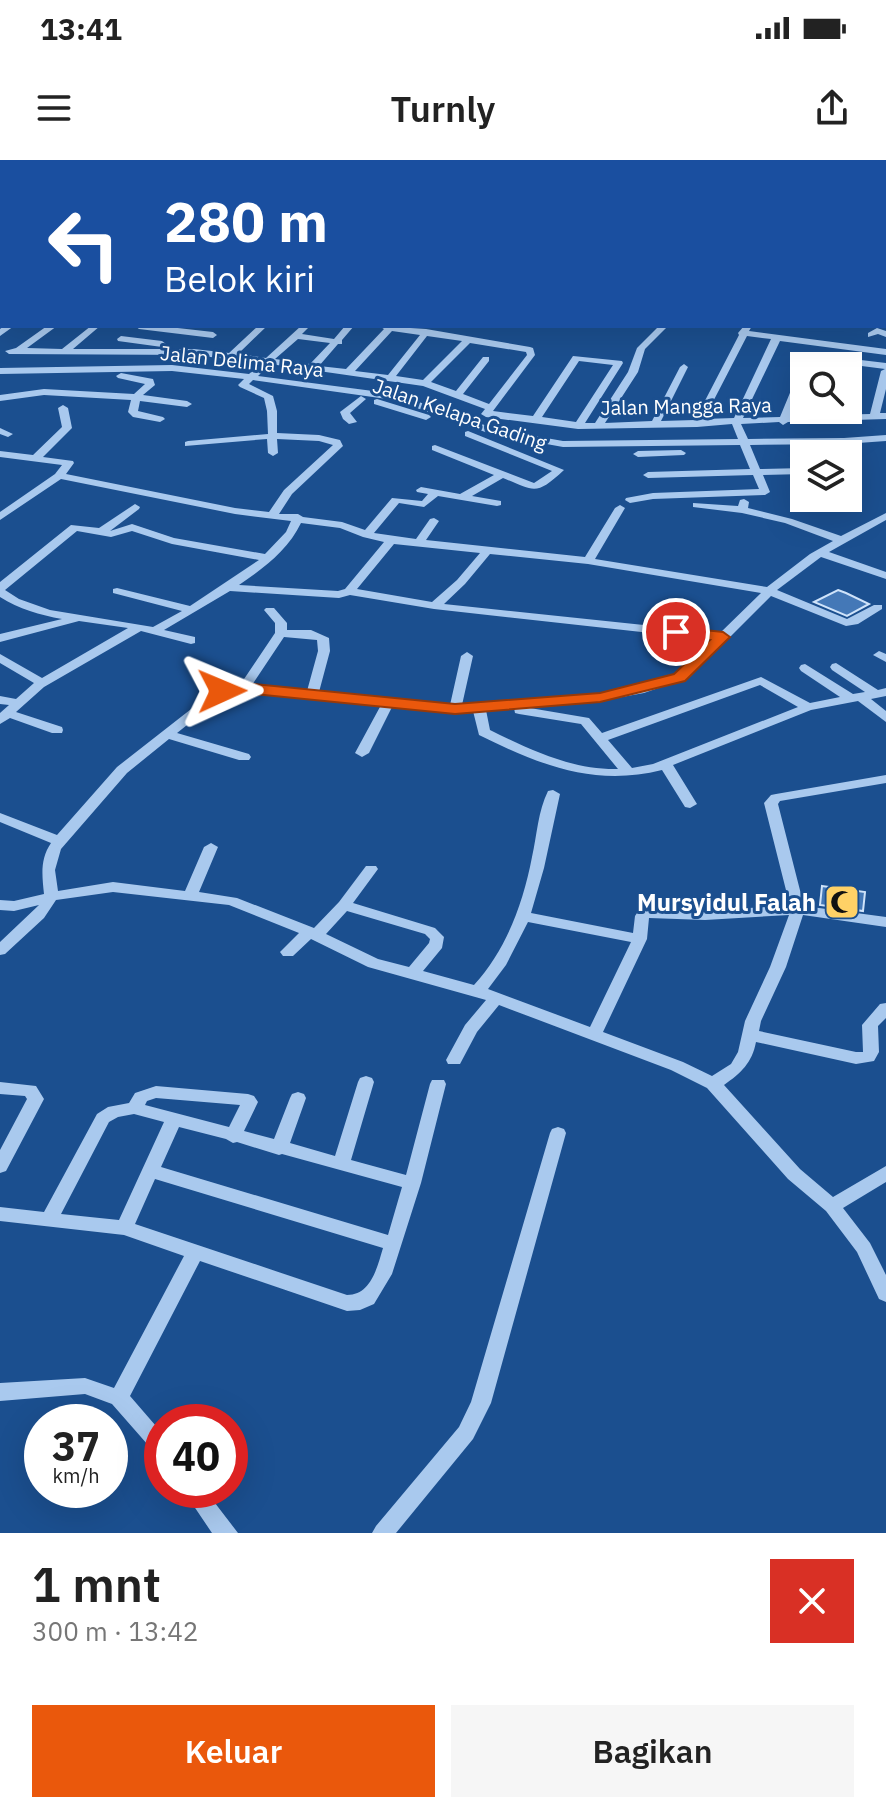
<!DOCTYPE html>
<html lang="id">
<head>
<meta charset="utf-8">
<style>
	body { margin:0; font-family:"IBM Plex Sans",sans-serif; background:#f6f6f6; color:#222; height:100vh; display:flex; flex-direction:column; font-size:30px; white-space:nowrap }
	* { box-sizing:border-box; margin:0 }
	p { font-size:26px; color:#767676 }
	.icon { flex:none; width:44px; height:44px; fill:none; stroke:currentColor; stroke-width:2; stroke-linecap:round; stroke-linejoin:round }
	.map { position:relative; height:1373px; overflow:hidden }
	.panel { display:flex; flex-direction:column; background:#fff; flex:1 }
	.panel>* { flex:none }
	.hud { position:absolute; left:0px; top:0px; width:886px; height:168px; box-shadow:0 8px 32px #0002; background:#1a4fa0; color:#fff; overflow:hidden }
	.fabs { position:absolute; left:790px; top:192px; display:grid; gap:16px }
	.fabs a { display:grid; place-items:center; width:72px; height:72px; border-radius:0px; background:#fff; box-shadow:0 8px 32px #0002; font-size:40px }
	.speed { position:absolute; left:24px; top:1244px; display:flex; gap:16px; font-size:40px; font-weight:700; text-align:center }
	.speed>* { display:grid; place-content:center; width:104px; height:104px; border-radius:50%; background:#fff; box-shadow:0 8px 32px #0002; line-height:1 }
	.speed small { font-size:20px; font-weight:400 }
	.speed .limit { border:12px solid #d22; background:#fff; color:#111 }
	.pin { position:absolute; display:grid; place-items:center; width:68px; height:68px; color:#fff; margin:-34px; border:4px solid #fff; border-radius:50%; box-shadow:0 2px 8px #0007 }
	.me { position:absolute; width:88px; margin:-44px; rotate:89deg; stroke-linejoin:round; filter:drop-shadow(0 0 6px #0008) }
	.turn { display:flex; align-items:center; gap:28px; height:168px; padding:0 32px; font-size:36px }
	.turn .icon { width:104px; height:104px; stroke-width:2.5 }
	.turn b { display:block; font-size:56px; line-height:68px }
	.round { display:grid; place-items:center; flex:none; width:84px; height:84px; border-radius:0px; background:#f6f6f6 }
	.overview { display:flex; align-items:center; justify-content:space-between; height:136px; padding:0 32px }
	h1 { font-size:48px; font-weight:600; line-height:60px }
	.button { display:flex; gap:16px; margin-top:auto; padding:16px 32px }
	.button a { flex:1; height:92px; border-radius:0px; background:#ea580c; color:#fff; font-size:32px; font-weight:600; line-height:92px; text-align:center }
	.button a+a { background:#f6f6f6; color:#222 }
	.status { display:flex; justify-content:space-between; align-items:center; height:56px; padding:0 40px; background:#fff; direction:ltr }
	.status svg { height:22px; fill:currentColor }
	header { display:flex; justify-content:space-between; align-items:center; height:104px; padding:0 32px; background:#fff; font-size:36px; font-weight:600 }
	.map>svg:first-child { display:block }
	.building { fill:#4478b7; stroke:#cfe3fa; stroke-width:2 }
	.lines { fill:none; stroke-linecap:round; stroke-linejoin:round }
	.minor { fill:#a9c9ee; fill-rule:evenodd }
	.route { fill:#ea580c; stroke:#983908; stroke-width:2 }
	.labels { text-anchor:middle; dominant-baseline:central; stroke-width:6; stroke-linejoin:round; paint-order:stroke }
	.far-street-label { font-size:20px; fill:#fff; stroke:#1b4f8f }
	.poi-label { font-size:24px; font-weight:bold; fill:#fff; stroke:#1b4f8f; text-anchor:end }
</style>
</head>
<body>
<div class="status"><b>13:41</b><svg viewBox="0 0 49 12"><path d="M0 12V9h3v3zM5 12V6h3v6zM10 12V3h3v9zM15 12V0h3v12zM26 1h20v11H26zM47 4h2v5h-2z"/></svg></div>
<header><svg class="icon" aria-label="menu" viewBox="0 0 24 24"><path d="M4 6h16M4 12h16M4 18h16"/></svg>Turnly<svg class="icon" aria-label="share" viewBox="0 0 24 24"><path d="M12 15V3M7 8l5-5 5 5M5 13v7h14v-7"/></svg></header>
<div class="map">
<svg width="886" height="1373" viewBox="0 0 886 1373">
	<rect width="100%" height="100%" fill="#1b4f8f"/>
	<!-- building -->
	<path class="building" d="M838,430L846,433L869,444L847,456L814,442Z
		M822,726L865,732L863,751L820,745Z"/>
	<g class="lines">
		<!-- minor -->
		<path class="minor" d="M476,0H482V2H476Z
			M0,18H2V22H0Z
			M0,32H2V37H0Z
			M0,50H2V54H0Z
			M884,57H886V61H884Z
			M884,78H886V84H884Z
			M884,104H886V108H884Z
			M884,117H886V125H884Z
			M4,166H14L0,176V169Z
			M47,166H57L27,188L62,189L91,166H100L73,189H194L229,193L258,166H267L238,194L266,198L301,166H310L302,174L334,179L345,166H354L342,180V184H338L319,206L346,209L384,169L379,166L426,169L530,187L533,188L535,195L493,251L533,256L573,196L622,201L623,203L585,263H595L628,212L637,188L659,166H668L645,189L638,212L605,263L652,261L680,207L684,204L688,207L661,261L695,260L739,175L738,173L744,166H752L749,171L886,189V195L780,181L743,258L780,257L799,211L804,208V222L790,256L870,254L881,211L885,209L807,199L806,197L810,194L886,203V229L880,253H886V259L788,262L783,265L779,262L741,264L748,279L844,278L886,275V281L844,284L750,285L760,309L804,308V314L763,315L770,332L765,335L653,339L630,343L625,340L626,338L653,333L759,329L753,315L648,318L643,315L648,312L750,309L740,285L563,287L491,274L394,240L253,220L249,224L273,236L277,251V273L319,275L340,280L343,286L292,334L279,354H298L303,357L342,362L365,370L392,338L422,341L428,334L417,332L416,330L421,327L460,334L494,315L432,290V286L435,285L534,323L552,311L465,276V272L468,271L564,310C536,336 535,331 503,318L472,336L501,341V345L497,346L438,336L424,347L399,343L374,373L416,379L430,359L434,358L439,361L426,380L585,397L615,348L620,345L625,348L595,399L767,427L810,394L833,381L785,363L742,353L693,347V343L738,346L740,340L744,339L749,342L748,348L792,359L841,376L886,353V360L829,392L886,412V419L821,397L777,430L847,459L874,445H882V449L858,464L846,466L771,436L690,517L644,533L600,541L524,547L589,558L602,573L761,517L810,543L840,537L801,511L799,508L801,505L805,504L853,534L865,532L832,510L830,507L832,504L836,503L878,530L886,528V536L871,539L886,551V562L858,541L811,550L673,605L697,644L690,648L685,647L662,610C594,627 540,605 479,575L473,551L455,553L392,547L369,593L362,597L355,593L381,545L244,532L226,534L177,573L249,594L251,597L249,600H239L169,579L127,613L61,689L55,710L58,731L113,722L185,731L204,687L211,683L218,687L199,732L237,738L314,768L339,742L366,706H376L378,709L353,743L435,768L444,777L442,788L423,811L474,825C506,790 523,744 532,697C537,675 538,651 548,631L553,630L560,634L544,708L531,753L633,773L635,756L637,753L649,747L705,750L790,746L764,643L771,635L776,634L886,615V623L780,641L778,644L804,746L886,757V767L803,755L786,807L761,861L759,871L856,892H863L862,865L880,844L886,843V858L878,866L879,892L874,901L856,904L756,882C752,903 741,913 724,925L800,1009L833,1037L886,1006V1022L843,1048L870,1083L886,1115V1142L879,1139L857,1092L826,1051L788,1019L707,928L671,910L499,845L477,872L460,904H448L446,900L465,865L486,840L368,807L311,779L293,796H283L280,792L299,773L229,745L113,732L56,740L44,758L5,794L0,795V782L39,745L14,751L0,750V740L14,741L44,734C42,715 40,699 51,683L0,662V653L57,675L117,607L218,528L240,525L275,473V463L264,450L266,448H274L287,463V470H311L329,478L330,491L319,532L450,545L461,496L467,492L473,496L462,545L600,533L641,526L682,511L714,480L434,449L350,435L339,438L230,431L164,470L195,477V483L191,484L141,471L44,527L16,552L62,567L63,570L62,573H52L10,558L0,564V553L9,545L0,544V536L16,539L34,523L0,503V494L42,518L128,468L79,461L0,482V474L62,459C40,455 19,449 0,437V422L71,365L99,368L135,344L140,347L139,349L110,371L132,364L174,378L265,394L286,372L291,361L235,354L61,319L0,360V352L55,314L62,305L0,297V291L33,295L62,267L58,248L63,245L68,248L72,268L43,297L73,301L74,303L66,314L235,348L269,352L284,330L333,285L319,281L277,279L278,293L273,296L268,293L267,279L185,286V282L188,281L268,274L267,251L264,238L240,227L238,225L244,219L172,211L0,214V208L172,205L249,214L261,203L194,195L9,194L5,191L16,188ZM392,171L420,175L388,215L355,211ZM427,176L462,181L423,220L396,216ZM747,176L771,179L734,258L704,259ZM298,179L330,183L310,204L275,199ZM470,183L526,192L527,195L489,244L463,234L489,201V197H483L456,231L431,222ZM579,201L613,205L576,262L542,257ZM270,204L423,226L485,249L481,254L486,257L578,269L697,267L732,264L738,279L563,281L496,269L396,234L258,216ZM301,363L340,368L363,377L384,382L345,429L338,431L239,425C264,408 288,390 301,363ZM77,371L111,377L132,371L172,384L259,400L190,446L117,428L113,429V433L182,451L153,467L50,450L19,439L5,430ZM394,384L480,393L457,420L432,442L357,429ZM490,394L588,404L761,433L720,473L444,444L465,424ZM284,477L317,480L318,491L307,531L252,525ZM760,525L798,547L653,604L632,608L608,580ZM514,548L515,553L519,554L581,564L618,609C572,610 530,590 490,570L486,550ZM347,751L425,774L430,779L429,783L409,807L378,799L326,774ZM789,755L770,807L745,861L738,892L731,904L712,916L683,902L603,872L647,779L649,758L705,760ZM528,762L631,782L590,867L488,829L506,805Z
			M135,166H160L213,172L217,175L213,178L139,169Z
			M877,168L886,171V177L878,174L868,177V173Z
			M121,176L162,181L166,184L162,187L118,181L117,179Z
			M121,213L153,219L155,225L143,235L187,241L192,244L187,247L140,241L138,251L163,257L165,259L160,262L133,257L128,252L131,240L44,235L0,241V235L44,229L134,234L145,224L118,218L116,216Z
			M361,236L366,239L350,253L357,262L349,264L343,259L340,252Z
			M377,239L429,255L431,257L426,260L374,244V240Z
			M0,268L13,274L8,277L0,274Z
			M681,290L686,293L684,295L638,297L633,294L638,291Z
			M848,308H855L856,310L848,314Z
			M879,491L886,494V502L873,495Z
			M366,916L372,918L374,922L351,1000L406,1015L430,924L432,920H444L446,924L421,1023L392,1114L374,1144L360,1150L347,1151L200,1101L130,1236L162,1273V1296L155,1293L112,1244L85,1234L0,1241V1223L85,1218L114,1228L184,1096L124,1075L0,1061V1047L44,1052L97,954L108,947L129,943L135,933L156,926L248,934L254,936L258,942L244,971L274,979L290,938L292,934L298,932L304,934L306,938L290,983L335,996L358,922L360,918ZM156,938L240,945L229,967L145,945L147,941ZM134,954L164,962L119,1060L61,1054L109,962L118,957ZM179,967L226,979L233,983L237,982L279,995L282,994L402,1027L388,1075L161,1007ZM155,1019L383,1088C377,1108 371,1135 347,1135L135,1064Z
			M0,922L36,926L44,939L6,1011L0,1013V990L27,939L25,936L0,934Z
			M558,967L564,969L566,973L491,1243L473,1279L396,1373H372L376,1366L459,1267L471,1242L550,973L552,969Z
			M183,1330H205L238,1373H212Z"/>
	</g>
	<!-- route -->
	<path class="route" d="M676,467L723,472L730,477L685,521L600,542L455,554L244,533L222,536L214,531L216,528L244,523L455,544L600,533L674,514L710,480L670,475V469Z"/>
	<!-- icons -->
	<defs>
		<symbol id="mosque-square" viewBox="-11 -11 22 22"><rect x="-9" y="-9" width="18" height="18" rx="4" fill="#ffd166" stroke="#1b4f8f"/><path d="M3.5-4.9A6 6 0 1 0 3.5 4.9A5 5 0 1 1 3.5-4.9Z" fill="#111"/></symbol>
	</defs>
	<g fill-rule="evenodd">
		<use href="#mosque-square" x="822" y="722" width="40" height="40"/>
	</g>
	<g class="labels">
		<!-- far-street labels -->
		<g class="far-street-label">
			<text transform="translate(242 201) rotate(6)">Jalan Delima Raya</text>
			<text transform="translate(686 246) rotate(-1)">Jalan Mangga Raya</text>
			<text transform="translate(460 254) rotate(19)">Jalan Kelapa Gading</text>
		</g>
		<!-- poi labels -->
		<g class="poi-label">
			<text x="816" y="742">Mursyidul Falah</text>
		</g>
	</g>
</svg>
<div class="fabs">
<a><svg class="icon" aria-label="search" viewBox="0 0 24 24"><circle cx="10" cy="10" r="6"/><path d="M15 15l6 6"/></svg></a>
<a><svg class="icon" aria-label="layers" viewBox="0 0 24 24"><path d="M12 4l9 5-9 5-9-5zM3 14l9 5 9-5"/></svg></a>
</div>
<div class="speed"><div>37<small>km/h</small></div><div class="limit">40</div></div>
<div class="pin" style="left:676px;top:472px;background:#d93025"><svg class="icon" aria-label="arrive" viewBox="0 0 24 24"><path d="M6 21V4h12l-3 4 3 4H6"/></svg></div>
<svg class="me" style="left:222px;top:531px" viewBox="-20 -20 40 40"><path d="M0-17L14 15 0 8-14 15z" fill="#ea580c" stroke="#fff" stroke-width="4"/></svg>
<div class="hud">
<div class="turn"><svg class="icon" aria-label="left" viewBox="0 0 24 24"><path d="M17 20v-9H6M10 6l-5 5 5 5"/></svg><div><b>280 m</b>Belok kiri</div></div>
</div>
</div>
<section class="panel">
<div class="overview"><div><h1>1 mnt</h1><p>300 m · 13:42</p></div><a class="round" style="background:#d93025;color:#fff"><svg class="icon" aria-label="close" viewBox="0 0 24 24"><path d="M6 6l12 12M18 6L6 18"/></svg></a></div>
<div class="button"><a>Keluar</a><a>Bagikan</a></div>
</section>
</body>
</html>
